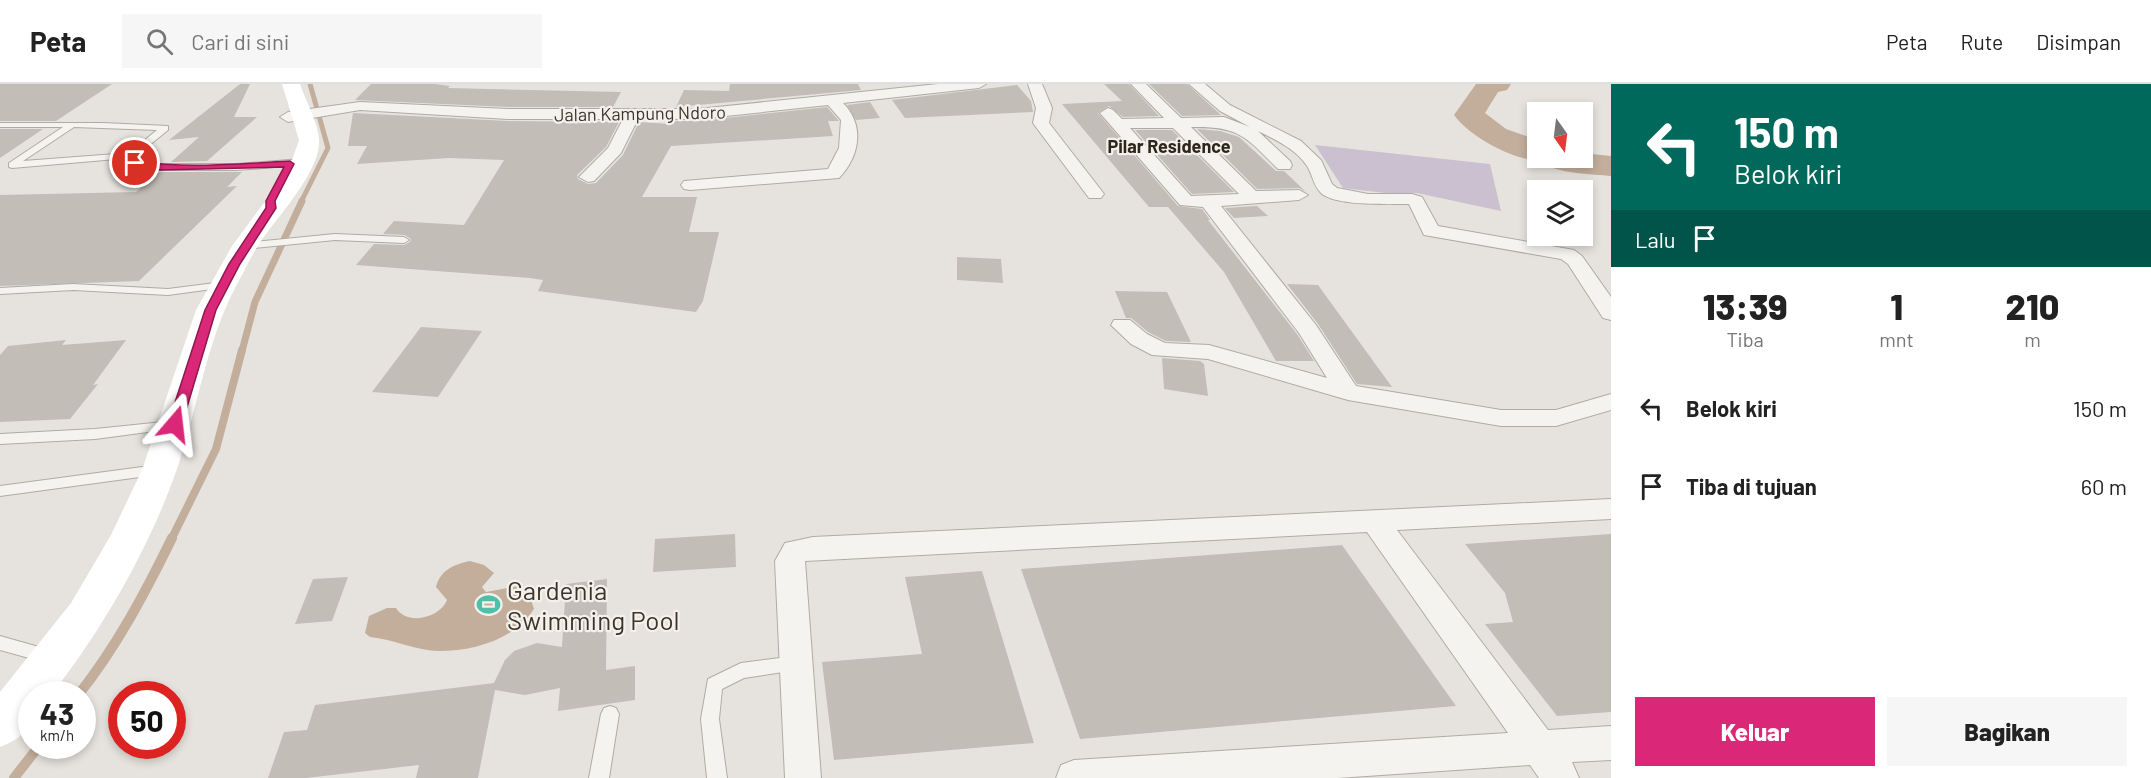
<!DOCTYPE html>
<html lang="id">
<head>
<meta charset="utf-8">
<style>
	body { margin:0; font-family:Barlow,sans-serif; background:#f6f6f6; color:#222; height:100vh; display:flex; flex-direction:column; font-size:22px; white-space:nowrap }
	* { box-sizing:border-box; margin:0 }
	p { font-size:20px; color:#767676 }
	.icon { flex:none; width:33px; height:33px; fill:none; stroke:currentColor; stroke-width:2; stroke-linecap:round; stroke-linejoin:round }
	.map { position:relative; flex:1; overflow:hidden }
	.sheet { display:flex; flex-direction:column; background:#fff; width:540px }
	.sheet>* { flex:none }
	.hud { background:#00695c; color:#fff; overflow:hidden }
	.needle { width:39px; rotate:166deg }
	.tools { position:absolute; left:1527px; top:18px; display:grid; gap:12px }
	.tools a { display:grid; place-items:center; width:66px; height:66px; border-radius:0px; background:#fff; box-shadow:0 3px 9px #0003; font-size:30px }
	.speed { position:absolute; left:18px; top:597px; display:flex; gap:12px; font-size:30px; font-weight:700; text-align:center }
	.speed>* { display:grid; place-content:center; width:78px; height:78px; border-radius:50%; background:#fff; box-shadow:0 3px 9px #0003; line-height:1 }
	.speed small { font-size:15px; font-weight:400 }
	.speed .limit { border:9px solid #d22; background:#fff; color:#111 }
	.pin { position:absolute; display:grid; place-items:center; width:51px; height:51px; color:#fff; margin:-26px; border:3px solid #fff; border-radius:50%; box-shadow:0 2px 6px #0007 }
	.me { position:absolute; width:66px; margin:-33px; rotate:17deg; stroke-linejoin:round; filter:drop-shadow(0 0 4px #0008) }
	.turn { display:flex; align-items:center; gap:21px; height:126px; padding:0 24px; font-size:27px }
	.turn .icon { width:78px; height:78px; stroke-width:2.5 }
	.turn b { display:block; font-size:42px; line-height:51px }
	.then { display:flex; align-items:center; height:57px; padding:0 24px; background:#0003; gap:12px; font-size:22px }
	.eta { display:flex; justify-content:space-evenly; align-items:center; height:102px; text-align:center }
	.eta b { font-size:36px; font-weight:800; line-height:42px }
	.button { display:flex; gap:12px; margin-top:auto; padding:12px 24px }
	.button a { flex:1; height:69px; border-radius:0px; background:#db2777; color:#fff; font-size:24px; font-weight:800; line-height:69px; text-align:center }
	.button a+a { background:#f6f6f6; color:#222 }
	ul { padding:0; list-style:none }
	li { display:flex; align-items:center; gap:18px; height:78px; padding:0 24px }
	li div { flex:1 }
	li b { display:block; font-size:22px }
	li em { font-style:normal }
	header { display:flex; align-items:center; gap:36px; box-sizing:border-box; height:84px; padding:0 30px; background:#fff; border-bottom:2px solid #e0e0e0 }
	header strong { font-size:28px }
	nav { display:flex; gap:33px; margin-inline-start:auto; font-size:21px }
	.search { width:420px; height:54px; background:#f6f6f6; display:flex; align-items:center; gap:15px; box-sizing:border-box; padding:0 21px; border-radius:0px; color:#767676; font-size:22px }
	main { display:flex; flex:1; min-height:0 }
	.map>svg:first-child { display:block }
	.green { fill:#cbc0cf }
	.water { fill:#c3ae9c }
	.lines { fill:none; stroke-linecap:round; stroke-linejoin:round }
	.stream-far3 { stroke:#c3ae9c; stroke-width:5 }
	.stream-far2 { stroke:#c3ae9c; stroke-width:7 }
	.stream-far1 { stroke:#c3ae9c; stroke-width:8 }
	.stream { stroke:#c3ae9c; stroke-width:10 }
	.river { fill:#c3ae9c; fill-rule:evenodd }
	.building { fill:#c2bdb6 }
	.lane-casing { stroke:#afaba4; stroke-width:2 }
	.street-casing { stroke:#afaba4; stroke-width:2 }
	.lane { fill:#f5f3f0; fill-rule:evenodd }
	.street { fill:#f5f3f0; fill-rule:evenodd }
	.secondary { fill:#fff; fill-rule:evenodd }
	.route { fill:#db2777; stroke:#8e194d; stroke-width:1.5 }
	.labels { text-anchor:middle; dominant-baseline:central; stroke-width:4.5; stroke-linejoin:round; paint-order:stroke }
	.far-street-label { font-size:18px; fill:#3b3429; stroke:#f4f1ed }
	.far-neighbourhood-label { font-size:18px; font-weight:bold; fill:#2c261b; stroke:#f4f1ed }
	.near-poi-label { font-size:26px; fill:#3b3429; stroke:#f4f1ed; text-anchor:start }
</style>
</head>
<body>
<header>
<strong>Peta</strong>
<div class="search"><svg class="icon" aria-label="search" viewBox="0 0 24 24"><circle cx="10" cy="10" r="6"/><path d="M15 15l6 6"/></svg>Cari di sini</div>
<nav><a>Peta</a><a>Rute</a><a>Disimpan</a></nav>
</header>
<main>
<div class="map">
<svg width="1611" height="694" viewBox="0 0 1611 694">
	<rect width="100%" height="100%" fill="#e6e3de"/>
	<!-- green -->
	<path class="green" d="M1315,61L1490,80L1501,127L1417,109H1385L1343,104Z"/>
	<!-- water -->
	<path class="water" d="M470,477L484,481L494,489L482,503L486,508L518,502L529,510L534,525C515,555 474,567 439,567C416,567 393,555 370,553L365,549L369,532L387,524H396C407,542 440,534 447,516L436,503C440,486 455,480 470,477Z"/>
	<g class="lines">
		<!-- stream-far3 -->
		<path class="stream-far3" d="M301,118L328,64L310,0"/>
		<!-- stream-far2 -->
		<path class="stream-far2" d="M242,267L255,218L302,117"/>
		<!-- stream-far1 -->
		<path class="stream-far1" d="M171,456L216,365L242,266"/>
		<!-- stream -->
		<path class="stream" d="M79,610C117,562 145,509 172,454
			M14,694L39,662"/>
		<!-- river -->
		<path class="river" d="M1476,0H1511L1507,6L1498,8L1485,29L1506,45L1538,56V74H1582V69L1611,72V92C1594,90 1551,90 1541,76C1515,78 1469,52 1454,31Z"/>
	</g>
	<!-- building -->
	<path class="building" d="M0,0H112L56,37H0Z
		M240,0H250L234,33H257L207,77L253,76L171,78L199,53L169,56Z
		M371,0H435L450,2L448,4L621,8L613,23H508L355,16Z
		M730,0H858L861,6L676,23L684,6L729,7Z
		M1104,0H1129L1159,32L1123,33L1109,22L1098,29L1178,122L1202,125L1210,136H1208L1297,250L1314,277H1276L1224,188L1168,123H1149L1062,20L1122,17Z
		M1149,0H1187L1221,31L1182,32Z
		M1017,1L1031,17L1033,28L905,34L892,16Z
		M870,18L880,34L856,36L847,21Z
		M827,23L839,37H828L833,52L671,62L642,113H697L689,148H719L703,217L696,228L538,207L543,196L530,194L356,181L374,160L404,161L410,158L411,155L405,151L383,150L394,137L464,141L504,76L449,74L357,80L367,62H348L353,29L508,37L619,38L606,63L577,91L578,95L588,100L596,99L623,71L639,38L670,40L671,37H698Z
		M0,45H43L0,74Z
		M1197,45L1220,47L1239,53L1276,87H1284L1306,108L1299,104L1257,105Z
		M1135,46H1172L1234,108L1192,110Z
		M159,88H242L227,103L237,102L139,197L0,202V111L136,108Z
		M1257,122L1268,132L1234,134L1225,124Z
		M957,173L1001,175L1003,199L957,196Z
		M1287,200L1318,201L1392,303L1357,300L1318,240Z
		M1115,207L1167,208L1191,258L1166,257L1148,248L1131,234H1126Z
		M421,243L482,247L438,313L372,308Z
		M66,256L62,261L126,256L93,301L98,300L70,335L0,338V271L8,262Z
		M1162,274L1200,277L1204,280L1208,312L1164,305Z
		M735,450L736,483L653,488L655,455Z
		M1611,450V628L1557,632L1485,540L1513,538L1505,509L1465,460Z
		M1342,461L1456,622L1080,655L1021,485Z
		M982,487L1034,659L834,676L822,578L922,570L905,493Z
		M348,493L332,537L295,540L313,495Z
		M607,495L606,586L635,582V616L558,627L560,604L525,611L495,606L478,694H416L419,681L306,694H268L284,648L307,646L315,621L494,599L505,576L514,567L537,559L562,563L566,500Z"/>
	<g class="lines">
		<defs>
			<path id="lane" d="M0,39H103L168,42V46L136,72L139,77L147,80H236L302,75L306,78L302,81L236,86H146L132,81L128,74L12,84L9,83V79L63,43H0ZM74,43L157,46L129,69L23,77Z
				M335,150L404,153L409,156L404,159L335,156L245,165L240,162L245,159Z
				M223,198L229,201L227,203L168,211L73,206L0,210V204L73,200L168,205Z
				M173,337L178,338L180,341L178,344L95,355L0,360V350L95,345Z
				M157,381L162,382L164,386L162,390L0,412V402Z
				M0,552L53,567L56,572L53,577L47,579L0,566Z
				M796,572L802,575L805,580L802,585L744,594L722,605L719,635L727,694H707L701,635L708,595L741,579Z
				M610,622L616,624L619,630L609,694H589L601,630L604,624Z"/>
			<path id="street" d="M938,0H986L979,4L843,19C865,41 860,72 839,94L690,106L684,105L681,101L684,97L828,85L839,64L841,36L828,21L698,35H638L621,69L594,97L588,98L579,93L608,64L623,35H508L360,26L288,38L280,33L288,28L360,18L508,25H698Z
				M1028,0H1042L1052,24L1049,39L1101,106L1104,110L1101,114H1089L1033,39L1036,24Z
				M1131,0H1146L1181,34L1224,33L1250,43L1220,27L1189,0H1205L1230,21L1301,57L1321,76L1332,100L1337,104L1368,110H1412L1422,113L1438,142L1574,166L1582,172L1611,213V236L1603,234L1568,180L1561,175L1424,151L1409,120C1388,120 1338,122 1322,110C1313,102 1313,91 1307,82C1296,65 1276,56 1258,47L1290,77L1292,81L1290,85H1278C1245,52 1239,42 1191,43L1256,107L1299,106L1308,111L1299,116L1221,122L1316,241L1356,302L1501,326H1556L1611,310V326L1556,342H1501L1348,316L1208,275L1152,271L1131,260L1111,241L1114,236H1130L1147,250L1165,259L1209,261L1327,294L1299,249L1203,123L1180,121L1100,29L1108,24L1113,26L1122,35L1164,34ZM1130,44H1173L1239,110L1191,112Z
				M1611,415V435L1397,446L1548,646L1611,642V676L1572,678L1579,694H1539L1530,681L1337,694H1056L1061,681L1074,676L1508,649L1367,448L805,477L821,694H785L775,477L785,459L813,453Z"/>
		</defs>
		<!-- lane casing -->
		<use href="#lane" class="lane-casing"/>
		<!-- street casing -->
		<use href="#street" class="street-casing"/>
		<!-- lane -->
		<use href="#lane" class="lane"/>
		<!-- street -->
		<use href="#street" class="street"/>
		<!-- secondary -->
		<path class="secondary" d="M282,0H300C305,15 319,41 319,56C321,88 276,134 259,160C250,174 243,190 235,204C206,260 197,326 177,385C149,465 103,544 52,610H32C32,639 29,652 0,663V608L71,519L111,451L142,386L196,226L232,162L263,120L273,112L290,82L299,56Z"/>
	</g>
	<!-- route -->
	<path class="route" d="M135,77C186,85 238,80 290,77L294,80L275,117L276,124L240,180L216,226L182,340L175,345L168,340L205,226L229,180L266,124V117L284,83L160,86L132,81L130,79Z"/>
	<!-- icons -->
	<defs>
		<symbol id="stadium-bare" viewBox="-9 -9 18 18"><path d="M0-5a6.5 5 0 1 0 0 10a6.5 5 0 1 0 0-10ZM-3.5-1.8h7v3.6h-7Z" fill="#4ec0aa" stroke="#f4f1ed" stroke-width="2.5" paint-order="stroke"/></symbol>
	</defs>
	<g fill-rule="evenodd">
		<use href="#stadium-bare" x="472" y="504" width="33" height="33"/>
	</g>
	<g class="labels">
		<!-- far-street labels -->
		<g class="far-street-label">
			<text transform="translate(640 29) rotate(-1)">Jalan Kampung Ndoro</text>
		</g>
		<!-- far-neighbourhood labels -->
		<g class="far-neighbourhood-label">
			<text x="1169" y="62">Pilar Residence</text>
		</g>
		<!-- near-poi labels -->
		<g class="near-poi-label">
			<text x="507" y="505">Gardenia<tspan x="507" dy="30">Swimming Pool</tspan></text>
		</g>
	</g>
</svg>
<div class="tools">
<a><svg class="needle" viewBox="-14 -14 28 28"><path d="M0-13l5 13h-10z" fill="#e53935"/><path d="M0 13l5-13h-10z" fill="#767676"/></svg></a>
<a><svg class="icon" aria-label="layers" viewBox="0 0 24 24"><path d="M12 4l9 5-9 5-9-5zM3 14l9 5 9-5"/></svg></a>
</div>
<div class="speed"><div>43<small>km/h</small></div><div class="limit">50</div></div>
<div class="pin" style="left:135px;top:79px;background:#d93025"><svg class="icon" aria-label="arrive" viewBox="0 0 24 24"><path d="M6 21V4h12l-3 4 3 4H6"/></svg></div>
<svg class="me" style="left:175px;top:340px" viewBox="-20 -20 40 40"><path d="M0-17L14 15 0 8-14 15z" fill="#db2777" stroke="#fff" stroke-width="4"/></svg>
</div>
<section class="sheet">
<div class="hud">
<div class="turn"><svg class="icon" aria-label="left" viewBox="0 0 24 24"><path d="M17 20v-9H6M10 6l-5 5 5 5"/></svg><div><b>150 m</b>Belok kiri</div></div>
<div class="then">Lalu<svg class="icon" aria-label="arrive" viewBox="0 0 24 24"><path d="M6 21V4h12l-3 4 3 4H6"/></svg></div>
</div>
<div class="eta">
<div><b>13:39</b><p>Tiba</p></div>
<div><b>1</b><p>mnt</p></div>
<div><b>210</b><p>m</p></div>
</div>
<ul>
<li><svg class="icon" aria-label="left" viewBox="0 0 24 24"><path d="M17 20v-9H6M10 6l-5 5 5 5"/></svg><div><b>Belok kiri</b></div><em>150 m</em></li>
<li><svg class="icon" aria-label="arrive" viewBox="0 0 24 24"><path d="M6 21V4h12l-3 4 3 4H6"/></svg><div><b>Tiba di tujuan</b></div><em>60 m</em></li>
</ul>
<div class="button"><a>Keluar</a><a>Bagikan</a></div>
</section>
</main>
</body>
</html>
